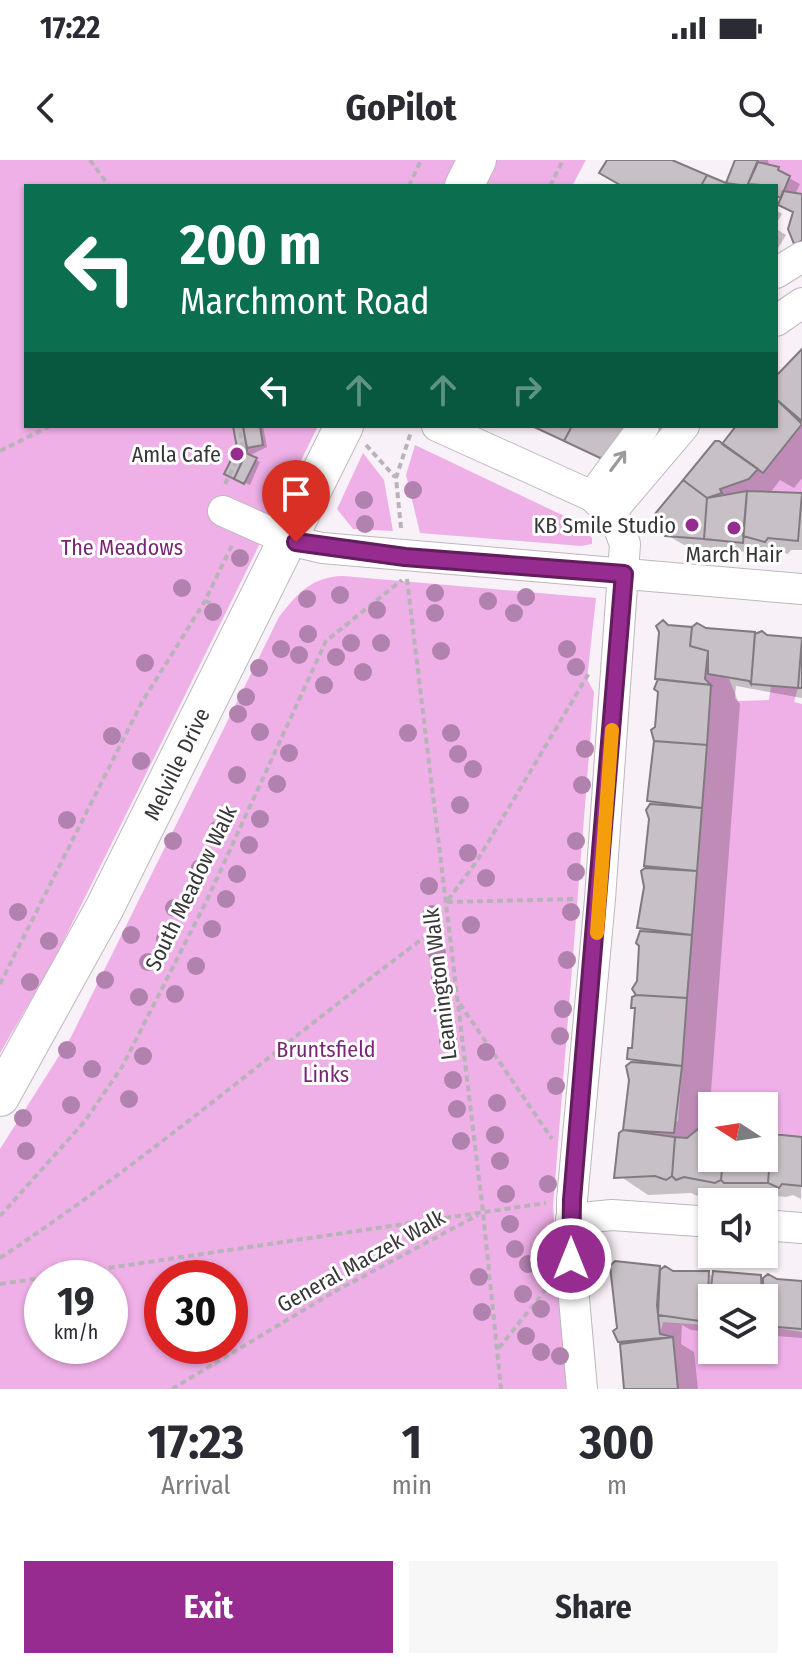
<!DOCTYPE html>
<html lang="en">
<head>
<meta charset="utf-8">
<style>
	body { margin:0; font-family:"Fira Sans Condensed",sans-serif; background:#f7f7f7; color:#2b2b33; height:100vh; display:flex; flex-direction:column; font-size:30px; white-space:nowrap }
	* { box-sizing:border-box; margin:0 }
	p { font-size:26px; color:#7c7c81 }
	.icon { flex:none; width:44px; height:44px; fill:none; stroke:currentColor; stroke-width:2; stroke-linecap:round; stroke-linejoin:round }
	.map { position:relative; height:1229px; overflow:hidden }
	.drawer { display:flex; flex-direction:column; background:#fff; flex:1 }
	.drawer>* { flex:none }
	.hud { position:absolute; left:24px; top:24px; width:754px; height:244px; border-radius:0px; box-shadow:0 2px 6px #0004; background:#0b6e4f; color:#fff; overflow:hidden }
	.needle { width:52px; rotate:282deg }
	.fabs { position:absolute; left:698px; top:932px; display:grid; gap:16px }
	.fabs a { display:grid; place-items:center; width:80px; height:80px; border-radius:0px; background:#fff; box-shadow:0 2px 6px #0004; font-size:40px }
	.speed { position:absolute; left:24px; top:1100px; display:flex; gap:16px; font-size:40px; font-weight:700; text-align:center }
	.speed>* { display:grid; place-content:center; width:104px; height:104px; border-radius:50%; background:#fff; box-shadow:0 2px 6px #0004; line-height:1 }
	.speed small { font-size:20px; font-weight:400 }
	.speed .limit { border:12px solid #d22; background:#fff; color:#111 }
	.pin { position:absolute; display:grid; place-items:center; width:68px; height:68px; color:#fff; margin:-82px -34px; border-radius:50% 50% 50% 0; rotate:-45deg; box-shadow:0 0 8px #0007 }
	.pin .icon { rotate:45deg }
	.me { position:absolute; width:88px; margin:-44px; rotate:0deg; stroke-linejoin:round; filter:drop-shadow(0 0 6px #0008) }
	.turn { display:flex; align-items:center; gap:28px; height:168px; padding:0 24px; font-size:36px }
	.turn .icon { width:104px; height:104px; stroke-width:2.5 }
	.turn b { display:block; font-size:56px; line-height:68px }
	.lanes { display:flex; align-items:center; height:76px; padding:0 24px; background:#0003; justify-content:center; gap:40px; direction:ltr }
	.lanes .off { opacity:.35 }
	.eta { display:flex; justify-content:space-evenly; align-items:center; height:136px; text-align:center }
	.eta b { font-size:48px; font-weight:700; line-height:56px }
	.action { display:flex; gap:16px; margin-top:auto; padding:16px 24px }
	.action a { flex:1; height:92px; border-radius:0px; background:#962c8f; color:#fff; font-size:32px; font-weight:700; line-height:92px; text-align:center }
	.action a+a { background:#f7f7f7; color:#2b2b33 }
	.status { display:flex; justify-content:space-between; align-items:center; height:56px; padding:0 40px; background:#fff; direction:ltr }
	.status svg { height:22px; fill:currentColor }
	header { display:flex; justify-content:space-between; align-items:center; height:104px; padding:0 24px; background:#fff; font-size:36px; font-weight:700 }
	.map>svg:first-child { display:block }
	.green { fill:#efafe7; fill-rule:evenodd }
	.shadow { fill:#0003 }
	.building { fill:#c7c0c6; stroke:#817a80; stroke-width:2 }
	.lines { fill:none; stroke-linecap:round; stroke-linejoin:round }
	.minor-casing { stroke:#bfb7be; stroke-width:32 }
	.major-casing { stroke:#bfb7be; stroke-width:40 }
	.path { stroke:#b8b3b8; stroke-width:4; stroke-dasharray:6 4; stroke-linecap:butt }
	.minor { stroke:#fff; stroke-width:30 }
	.major { stroke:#fff; stroke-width:38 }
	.tree { fill:#b282af }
	.oneway { stroke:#9c9a9c }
	.route-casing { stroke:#621d5d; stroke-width:20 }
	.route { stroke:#962c8f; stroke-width:14 }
	.slow { stroke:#f59e0b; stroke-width:14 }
	.poi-dot { fill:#962c8f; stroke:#fff; stroke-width:3 }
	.labels { text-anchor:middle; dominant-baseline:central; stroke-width:6; stroke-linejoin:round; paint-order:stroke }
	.poi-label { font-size:22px; fill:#393639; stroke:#fff; text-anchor:end }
	.park-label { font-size:22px; fill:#792774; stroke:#fff }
	.street-label { font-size:22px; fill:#393639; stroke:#fff }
</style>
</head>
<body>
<div class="status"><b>17:22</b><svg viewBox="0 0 49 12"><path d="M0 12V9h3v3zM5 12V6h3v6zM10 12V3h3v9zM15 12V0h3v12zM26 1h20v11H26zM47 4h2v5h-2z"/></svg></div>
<header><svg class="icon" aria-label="back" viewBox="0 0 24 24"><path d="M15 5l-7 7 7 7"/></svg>GoPilot<svg class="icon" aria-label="search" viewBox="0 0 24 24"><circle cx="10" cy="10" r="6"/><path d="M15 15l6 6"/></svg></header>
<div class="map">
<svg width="802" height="1229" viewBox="0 0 802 1229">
	<rect width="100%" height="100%" fill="#f8f1f7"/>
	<!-- green -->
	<path class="green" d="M0,0H586L572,26H26V266H318L53,802L0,893Z
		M758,0H802V34L783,31L790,16Z
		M802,264V333L747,331L723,337L720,329L749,319L758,309L764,312Z
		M415,285L579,363L592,378V384L581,386L420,373L406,315Z
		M363,293L384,320L393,371L353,369L337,349Z
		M343,416L596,438L587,519L594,532L553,1047L567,1229H0V989L71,877L279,457C297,434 311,417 343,416ZM42,1118H110V1186H42ZM162,1118H230V1186H162Z
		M706,511L729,519L738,541L769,540L771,526L798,528L794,542L802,544V977L764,974V946H712V970L698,969L687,978L647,975V971L674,973L675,962L678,961L711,525L705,519Z
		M663,1162L706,1165L712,1162V1190H764V1166L802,1172V1229H678L673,1178L660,1174Z"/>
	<!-- shadow -->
	<path class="shadow" d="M737,0H768L769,7L800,24L794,37H802V86L796,82L795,53L776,36V26H735L728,22Z
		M776,50L782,54L776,64Z
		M776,69L786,75L778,88L776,87Z
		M802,194V318L794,328L780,320L770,333L802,335V390H791L788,394L765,387L764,394L684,385L662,372L656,355L739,266H776V219Z
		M235,266H263L267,287L248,296L260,302L250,325L227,314L239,289Z
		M532,266H668L631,314Z
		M670,467L751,472L802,480V538L736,526L735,538L740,544L708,972H712V998H764V976L802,979L801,1039L793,1035L786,1037L722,1030H702L697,1036L691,1033L648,1035L614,1012L619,1008L621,974L630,967L631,915L628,912L633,900L629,898L633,890L636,849L633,847L639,839L640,759L646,722L642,720L643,713H647L644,697L648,695L650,633Z
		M656,1106L678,1113L701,1111L713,1116L802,1123V1178L764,1175V1138H712V1172L691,1170L682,1165L681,1184L694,1192L698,1229H626L622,1182L616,1172Z"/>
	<!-- building -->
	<path class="building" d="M607,0H672L707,15L701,26H622L599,13Z
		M735,0H758L747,26L726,23Z
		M758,2L779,7L778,10L790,16L781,38L776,36V26L748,24Z
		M707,15L726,23L733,26H701Z
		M783,31L802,34V81L794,84L788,69L793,52L778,45Z
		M802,189V261L776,239V216Z
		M776,239L802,264L763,313L722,284L736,266H776Z
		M233,266H243L247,290L234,319L224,314L237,288Z
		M243,266H260L263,285L247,288Z
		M532,266H572L564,281Z
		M572,266H627L606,296L600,298L564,281Z
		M715,281H719L758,309L749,319L720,329L722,333L707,338L683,320Z
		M246,293L257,298L244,324L234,319Z
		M683,320L707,338L704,379L665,376L654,361V355Z
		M747,331L802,333L798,381L768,378L765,382L743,376Z
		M747,331L743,383L704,379L707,338Z
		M663,460L668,465L692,467L690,486L708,491L705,519L711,525L655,519L659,472L656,466Z
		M697,463L706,468L755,472L751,524L749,521L708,514V491L690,486L692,467Z
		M762,471L767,475L802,478L798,528L751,524L755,474Z
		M802,478V528H798Z
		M658,519L711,525L707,585L654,581L651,570L655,567L658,532L654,529Z
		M654,581L707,585L702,648L647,641Z
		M650,644L702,648L697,711L644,706L649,659L646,650Z
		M645,708L697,711L692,775L637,768L644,727L641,711Z
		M640,771L692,775L687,838L636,835L632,829L637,821L639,786L636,783Z
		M636,835L687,838L682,906L627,899L628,888H632L635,848H631L632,837Z
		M631,902L682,906L674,973L623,970L629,920L626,906Z
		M698,969L712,970V998H723L721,1020L715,1023L684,1017L676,1020L672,1016L675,977L687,978Z
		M623,970L675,977L672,1016L666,1020L655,1016L614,1018L619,973Z
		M764,974H772L768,1023H724L721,1020L723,998H764Z
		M772,974L802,977V1026L782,1024L779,1028L768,1023Z
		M615,1101L660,1106L657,1145L660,1174L673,1177L618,1182L613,1171L617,1168L610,1106Z
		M665,1106L673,1111H709L707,1162L658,1155L660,1110Z
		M713,1111L761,1115L762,1138H712V1162H707Z
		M768,1114L777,1119L802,1121V1169L764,1166L763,1118Z
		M673,1177L678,1229H624L620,1184Z"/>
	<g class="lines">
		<defs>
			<path id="minor" d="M776,113L802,97
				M776,161L802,143
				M437,266L592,336L615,358L625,384L600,739L572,1040V1116L582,1229
				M592,336L644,266
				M223,351L288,380L322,388L802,429
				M611,352L684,266
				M571,1059L612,1055L712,1062
				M764,1065L802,1068"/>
			<path id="major" d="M464,26L477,0
				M0,937L104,749L344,266"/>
		</defs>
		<!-- minor casing -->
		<use href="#minor" class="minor-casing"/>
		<!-- major casing -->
		<use href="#major" class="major-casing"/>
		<!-- path -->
		<path class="path" d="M90,0L109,26
			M409,26L421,0
			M550,26L563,0
			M366,285L395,317
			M0,291L50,266
			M225,324L243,288L239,266
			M401,368L396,318L411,272
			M407,419L483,1052L501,1229
			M205,441L221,448
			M448,740L477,701L589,513
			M447,742L576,739
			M0,824L142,542L205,441L232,385
			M460,844L552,979
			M0,1056L85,961L122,907L206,742L326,481L402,420
			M0,1098C156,995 297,870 448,760
			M0,1124L546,1043
			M499,1188L546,1129
			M172,1229L332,1133L478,1055"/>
		<!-- minor -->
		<use href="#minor" class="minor"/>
		<!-- major -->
		<use href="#major" class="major"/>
	</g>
	<!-- trees -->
	<g class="tree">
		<circle cx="413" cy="330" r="9"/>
		<circle cx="364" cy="340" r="9"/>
		<circle cx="365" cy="364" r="9"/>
		<circle cx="240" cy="398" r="9"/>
		<circle cx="182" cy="428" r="9"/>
		<circle cx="435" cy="433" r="9"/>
		<circle cx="340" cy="435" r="9"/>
		<circle cx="526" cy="437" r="9"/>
		<circle cx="307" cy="439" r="9"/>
		<circle cx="488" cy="441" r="9"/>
		<circle cx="377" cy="450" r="9"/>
		<circle cx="213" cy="452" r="9"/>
		<circle cx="435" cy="453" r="9"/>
		<circle cx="514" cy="453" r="9"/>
		<circle cx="308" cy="474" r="9"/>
		<circle cx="351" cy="483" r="9"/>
		<circle cx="381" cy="483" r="9"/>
		<circle cx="281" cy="489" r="9"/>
		<circle cx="567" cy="489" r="9"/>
		<circle cx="441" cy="491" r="9"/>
		<circle cx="299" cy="495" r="9"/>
		<circle cx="336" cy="497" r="9"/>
		<circle cx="145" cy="503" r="9"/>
		<circle cx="576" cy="507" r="9"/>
		<circle cx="259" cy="508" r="9"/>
		<circle cx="363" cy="512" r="9"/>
		<circle cx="324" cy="525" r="9"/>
		<circle cx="246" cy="537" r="9"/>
		<circle cx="238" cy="554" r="9"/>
		<circle cx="260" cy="572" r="9"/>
		<circle cx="408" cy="573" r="9"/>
		<circle cx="451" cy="573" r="9"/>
		<circle cx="112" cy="576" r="9"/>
		<circle cx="585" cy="589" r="9"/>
		<circle cx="289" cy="593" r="9"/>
		<circle cx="458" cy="594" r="9"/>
		<circle cx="141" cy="601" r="9"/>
		<circle cx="473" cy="609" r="9"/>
		<circle cx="237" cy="615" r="9"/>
		<circle cx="277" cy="624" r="9"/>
		<circle cx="582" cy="625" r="9"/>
		<circle cx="460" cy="645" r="9"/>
		<circle cx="260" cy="659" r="9"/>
		<circle cx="67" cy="660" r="9"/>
		<circle cx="217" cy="670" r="9"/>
		<circle cx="173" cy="681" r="9"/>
		<circle cx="576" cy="681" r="9"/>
		<circle cx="249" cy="685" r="9"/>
		<circle cx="468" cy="693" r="9"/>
		<circle cx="200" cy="708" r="9"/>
		<circle cx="576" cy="712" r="9"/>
		<circle cx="237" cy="714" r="9"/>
		<circle cx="486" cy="718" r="9"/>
		<circle cx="429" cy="726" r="9"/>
		<circle cx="226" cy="739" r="9"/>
		<circle cx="174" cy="748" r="9"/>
		<circle cx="18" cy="752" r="9"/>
		<circle cx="571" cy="752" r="9"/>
		<circle cx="432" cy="754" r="9"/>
		<circle cx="471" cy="765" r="9"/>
		<circle cx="212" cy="769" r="9"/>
		<circle cx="131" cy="775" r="9"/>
		<circle cx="165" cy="779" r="9"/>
		<circle cx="49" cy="781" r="9"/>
		<circle cx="437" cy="793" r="9"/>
		<circle cx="567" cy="800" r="9"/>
		<circle cx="148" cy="802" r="9"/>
		<circle cx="196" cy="806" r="9"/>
		<circle cx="440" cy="819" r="9"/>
		<circle cx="105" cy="820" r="9"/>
		<circle cx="30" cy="822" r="9"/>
		<circle cx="175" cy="834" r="9"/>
		<circle cx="139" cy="837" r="9"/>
		<circle cx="563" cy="849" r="9"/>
		<circle cx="560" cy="876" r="9"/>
		<circle cx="448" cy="881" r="9"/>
		<circle cx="67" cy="890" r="9"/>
		<circle cx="486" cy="892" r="9"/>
		<circle cx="143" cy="896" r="9"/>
		<circle cx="92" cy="909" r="9"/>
		<circle cx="453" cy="920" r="9"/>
		<circle cx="556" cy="926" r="9"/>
		<circle cx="129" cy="939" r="9"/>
		<circle cx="497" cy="943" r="9"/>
		<circle cx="71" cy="945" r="9"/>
		<circle cx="457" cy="949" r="9"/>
		<circle cx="23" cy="958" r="9"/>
		<circle cx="495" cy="975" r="9"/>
		<circle cx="461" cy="981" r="9"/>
		<circle cx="26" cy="991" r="9"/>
		<circle cx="500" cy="1001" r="9"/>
		<circle cx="548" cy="1024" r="9"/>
		<circle cx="506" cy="1034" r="9"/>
		<circle cx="510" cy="1064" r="9"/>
		<circle cx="515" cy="1089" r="9"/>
		<circle cx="545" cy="1093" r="9"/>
		<circle cx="528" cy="1104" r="9"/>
		<circle cx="479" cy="1117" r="9"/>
		<circle cx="523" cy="1134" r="9"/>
		<circle cx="541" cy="1149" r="9"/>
		<circle cx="482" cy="1152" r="9"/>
		<circle cx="526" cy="1176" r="9"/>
		<circle cx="541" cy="1192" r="9"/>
		<circle cx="560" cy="1196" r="9"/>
	</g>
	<!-- one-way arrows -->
	<defs><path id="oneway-shaft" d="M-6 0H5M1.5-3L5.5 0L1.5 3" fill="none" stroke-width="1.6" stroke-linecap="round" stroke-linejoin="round" transform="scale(2)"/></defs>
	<use class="oneway" href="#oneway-shaft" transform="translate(618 301) rotate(-53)"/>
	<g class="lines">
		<defs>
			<path id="route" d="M296,382L405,397L624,414L572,1040L571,1099"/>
		</defs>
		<!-- route casing -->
		<use href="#route" class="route-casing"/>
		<!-- route -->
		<use href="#route" class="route"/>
		<!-- slow -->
		<path class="slow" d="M597,773L612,570"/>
	</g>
	<!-- markers -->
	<g class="poi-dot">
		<circle cx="237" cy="294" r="8"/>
		<circle cx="692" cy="365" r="8"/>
		<circle cx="734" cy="368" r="8"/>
	</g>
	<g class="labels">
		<!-- poi labels -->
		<g class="poi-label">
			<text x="221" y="294">Amla Cafe</text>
			<text x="676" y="365">KB Smile Studio</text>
			<text x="734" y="394" text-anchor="middle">March Hair</text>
		</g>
		<!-- park labels -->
		<g class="park-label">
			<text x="122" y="387">The Meadows</text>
			<text x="326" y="889">Bruntsfield<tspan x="326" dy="25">Links</tspan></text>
		</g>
		<!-- street labels -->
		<g class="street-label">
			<text transform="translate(177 604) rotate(-64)">Melville Drive</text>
			<text transform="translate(191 728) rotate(-64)">South Meadow Walk</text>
			<text transform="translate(440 824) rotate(-97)">Leamington Walk</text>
			<text transform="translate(361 1101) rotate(-29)">General Maczek Walk</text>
		</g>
	</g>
</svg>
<div class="fabs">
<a><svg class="needle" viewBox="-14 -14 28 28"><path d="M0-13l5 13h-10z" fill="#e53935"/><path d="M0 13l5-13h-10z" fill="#7c7c81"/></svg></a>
<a><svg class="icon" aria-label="sound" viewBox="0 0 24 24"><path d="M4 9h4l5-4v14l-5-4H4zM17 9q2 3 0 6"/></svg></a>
<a><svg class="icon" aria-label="layers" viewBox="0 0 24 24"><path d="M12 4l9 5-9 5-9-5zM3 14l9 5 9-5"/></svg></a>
</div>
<div class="speed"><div>19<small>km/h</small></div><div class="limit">30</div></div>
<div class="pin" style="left:296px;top:382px;background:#d93025"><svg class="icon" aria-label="arrive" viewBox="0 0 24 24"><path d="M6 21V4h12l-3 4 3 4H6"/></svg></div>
<svg class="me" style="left:571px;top:1099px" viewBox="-20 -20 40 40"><circle r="17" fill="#962c8f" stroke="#fff" stroke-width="3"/><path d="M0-11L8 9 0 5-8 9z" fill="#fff"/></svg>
<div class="hud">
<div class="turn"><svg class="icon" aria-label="left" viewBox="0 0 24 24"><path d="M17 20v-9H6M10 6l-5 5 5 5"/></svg><div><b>200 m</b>Marchmont Road</div></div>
<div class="lanes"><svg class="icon" aria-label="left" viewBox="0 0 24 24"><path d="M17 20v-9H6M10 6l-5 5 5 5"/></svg><svg class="icon off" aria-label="ahead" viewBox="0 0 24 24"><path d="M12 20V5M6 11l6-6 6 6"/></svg><svg class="icon off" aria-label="ahead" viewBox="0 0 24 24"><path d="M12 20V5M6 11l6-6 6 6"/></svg><svg class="icon off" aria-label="right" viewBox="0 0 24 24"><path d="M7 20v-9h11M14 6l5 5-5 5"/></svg></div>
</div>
</div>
<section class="drawer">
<div class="eta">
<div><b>17:23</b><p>Arrival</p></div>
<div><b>1</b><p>min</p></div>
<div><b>300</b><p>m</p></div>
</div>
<div class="action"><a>Exit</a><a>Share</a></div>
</section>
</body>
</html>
